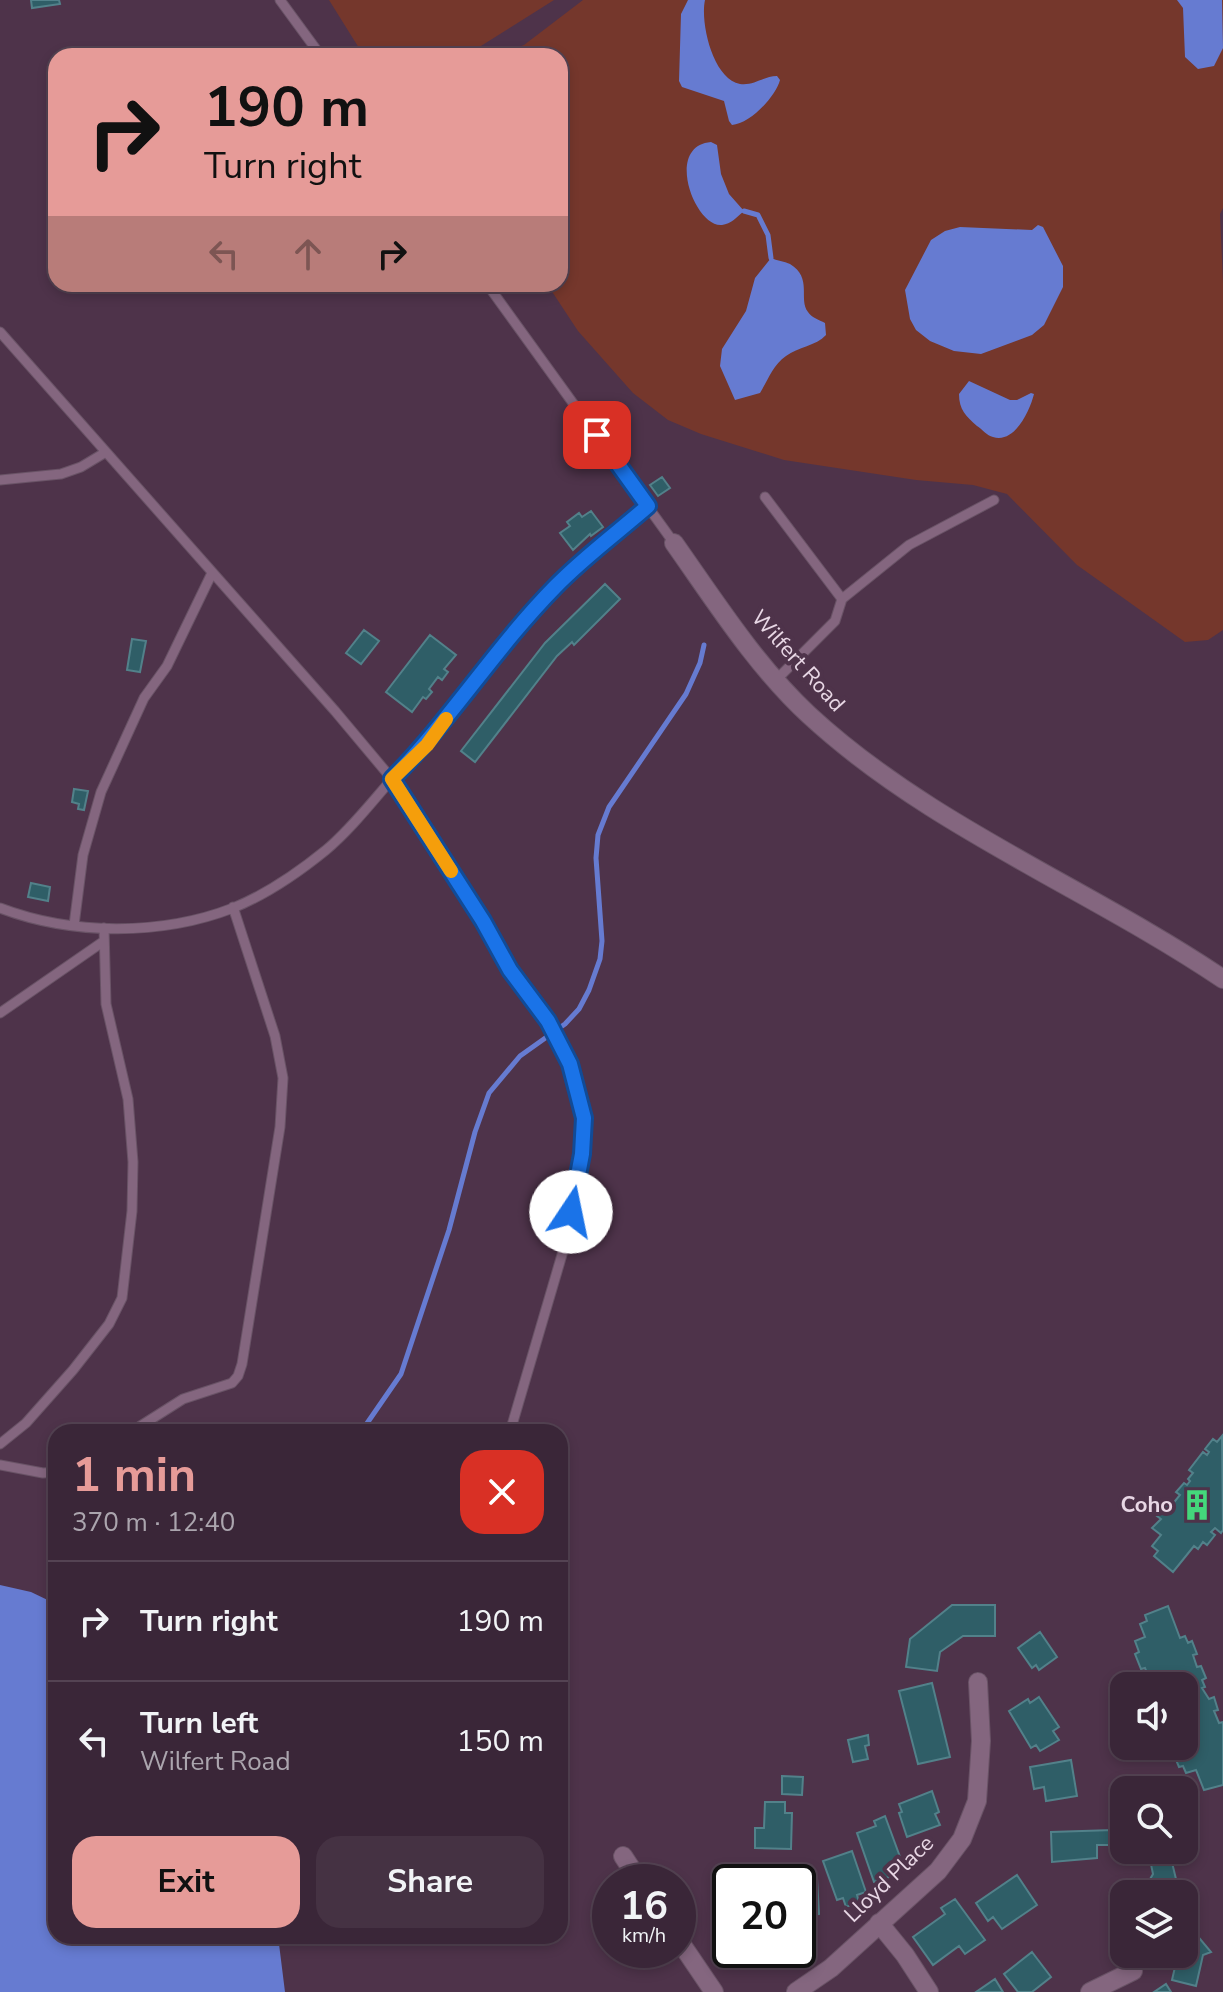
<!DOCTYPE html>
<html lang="en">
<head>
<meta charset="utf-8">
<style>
	body { margin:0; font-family:"Nunito Sans",sans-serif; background:#453243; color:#f1f3f6; height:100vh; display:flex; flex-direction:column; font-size:30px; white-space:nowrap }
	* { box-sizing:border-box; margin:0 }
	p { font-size:26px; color:#aba5ae }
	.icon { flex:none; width:44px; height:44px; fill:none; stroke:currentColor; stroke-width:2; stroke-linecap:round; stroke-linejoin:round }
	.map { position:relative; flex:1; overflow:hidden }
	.side { position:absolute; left:48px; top:1424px; width:520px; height:520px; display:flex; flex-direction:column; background:#3a2638; border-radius:24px; box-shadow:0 4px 12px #0003,0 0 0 2px #544353 }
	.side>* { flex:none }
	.banner { position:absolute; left:48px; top:48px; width:520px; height:244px; border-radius:24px; box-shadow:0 4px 12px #0003,0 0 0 2px #544353; background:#e69b98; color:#111; overflow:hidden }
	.buttons { position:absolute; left:1110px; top:1672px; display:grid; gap:16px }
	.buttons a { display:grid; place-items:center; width:88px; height:88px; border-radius:16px; background:#3a2638; box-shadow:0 4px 12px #0003,0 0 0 2px #544353; font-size:40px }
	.speed { position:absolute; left:592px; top:1864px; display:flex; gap:16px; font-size:40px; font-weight:700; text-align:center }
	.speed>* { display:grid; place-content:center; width:104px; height:104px; border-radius:50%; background:#3a2638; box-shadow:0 4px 12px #0003,0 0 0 2px #544353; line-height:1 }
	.speed small { font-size:20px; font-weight:400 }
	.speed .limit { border:4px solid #111; border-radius:12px; background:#fff; color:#111 }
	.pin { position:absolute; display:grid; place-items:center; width:68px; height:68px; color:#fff; margin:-34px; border-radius:16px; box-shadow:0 4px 12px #0006 }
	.me { position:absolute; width:88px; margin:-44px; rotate:11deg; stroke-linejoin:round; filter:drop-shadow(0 0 6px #0008) }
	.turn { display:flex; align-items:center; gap:28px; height:168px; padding:0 24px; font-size:36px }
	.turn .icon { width:104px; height:104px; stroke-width:2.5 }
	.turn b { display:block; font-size:56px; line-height:68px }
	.lanes { display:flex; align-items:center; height:76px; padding:0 24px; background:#0003; justify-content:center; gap:40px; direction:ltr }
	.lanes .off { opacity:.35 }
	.round { display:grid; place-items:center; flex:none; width:84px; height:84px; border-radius:24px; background:#453243 }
	.summary { display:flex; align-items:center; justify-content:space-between; height:136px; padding:0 24px }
	h1 { font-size:48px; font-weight:700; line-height:60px; color:#e69b98 }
	.primary-button { display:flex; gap:16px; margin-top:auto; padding:16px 24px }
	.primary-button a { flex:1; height:92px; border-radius:24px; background:#e69b98; color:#111; font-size:32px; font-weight:700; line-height:92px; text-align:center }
	.primary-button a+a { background:#453243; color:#f1f3f6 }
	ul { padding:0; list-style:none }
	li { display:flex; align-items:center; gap:24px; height:120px; padding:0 24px; border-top:2px solid #544353 }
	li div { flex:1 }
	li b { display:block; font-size:30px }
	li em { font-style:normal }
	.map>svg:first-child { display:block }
	.green { fill:#75372c }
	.water { fill:#667bd1 }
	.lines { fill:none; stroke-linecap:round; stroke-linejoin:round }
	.stream { stroke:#667bd1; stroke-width:5 }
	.building { fill:#2f5e67; stroke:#52818a; stroke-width:2 }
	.lane-casing { stroke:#695366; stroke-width:11 }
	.street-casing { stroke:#695366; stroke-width:20 }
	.lane { stroke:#84667f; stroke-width:9 }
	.street { stroke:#84667f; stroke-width:18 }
	.route-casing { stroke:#114b97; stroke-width:20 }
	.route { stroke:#1a73e8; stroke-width:14 }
	.slow { stroke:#f59e0b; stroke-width:14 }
	.labels { text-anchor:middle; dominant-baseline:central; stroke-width:8; stroke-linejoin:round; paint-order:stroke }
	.street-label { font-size:22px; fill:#e8d7e5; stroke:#4e334a }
	.poi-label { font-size:22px; font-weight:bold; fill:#e8d7e5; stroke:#4e334a; text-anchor:end }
</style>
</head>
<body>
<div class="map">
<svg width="1223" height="1992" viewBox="0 0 1223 1992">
	<rect width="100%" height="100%" fill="#4e334a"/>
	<!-- green -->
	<path class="green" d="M329,0H554L465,56H364Z
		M583,0H1223V208L1220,214L1223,283V630L1208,640L1185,642L1077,565L1007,494L973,485L916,480L784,460L701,434L668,420L633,393L578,331L547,284H560V56H494L524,45Z"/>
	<!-- water -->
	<path class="water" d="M688,0H705C700,23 713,79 740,84C754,86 764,76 777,76L780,80C776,96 750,124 732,125L729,121L724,101L682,87L679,81L681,14Z
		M1177,0H1222L1223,48L1214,66L1198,69L1185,57L1183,8Z
		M711,142L717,145L721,174L729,194L744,211C737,217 731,224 722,225C695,228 664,146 711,142Z
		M1038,225L1043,227L1063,266V287L1044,325L1032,335L981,354L954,351L930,341L916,330L910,319L905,290L931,240L945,231L960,227L1032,230Z
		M771,258C777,261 784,261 790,264C813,278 798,299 808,312C811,317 819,320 825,323L826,335C816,346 798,347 786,356C773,365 768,380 760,393L735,400L720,366L722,349L746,311L755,278Z
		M969,381L1010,400H1017L1031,393L1034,394C1030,410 1015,444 993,437C987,436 982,429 977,426C966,416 959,410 959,394Z
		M0,1585L31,1592L56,1604V1936H278L285,1992H0Z"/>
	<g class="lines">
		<!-- stream -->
		<path class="stream" d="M744,211L758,215L768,235L771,258
			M361,1432L401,1374L449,1230L475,1132L489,1093L520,1056L565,1024L579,1009L589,990L600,959L602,941L596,858L598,835L609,807L686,694L700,663L704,645"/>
	</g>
	<!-- building -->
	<path class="building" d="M31,0H59L60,4L32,8Z
		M662,477L670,488L658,496L650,485Z
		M591,511L603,527L591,536L590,534L573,550L560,533L570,526L567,522L579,513L582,517Z
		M605,584L620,599L574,645L572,642L557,656L475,762L461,751L545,643Z
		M364,630L379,641L361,664L346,653Z
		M430,635L456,655L444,669L448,672L442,680L438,677L429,689L432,692L426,699L423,697L412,712L386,692Z
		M132,639L146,641L140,672L127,670Z
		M74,789L88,791L84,810L78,809L79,804L72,802Z
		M31,883L50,887L48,901L28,897Z
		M1222,1436L1223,1530L1221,1533L1215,1528L1211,1532L1215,1535L1207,1545L1203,1542L1198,1549L1194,1546L1173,1572L1154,1556L1158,1551L1152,1546L1161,1535L1152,1528L1161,1519L1157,1516L1167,1503L1171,1506L1180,1495L1176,1492L1184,1483L1187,1485L1190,1481L1188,1479L1193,1473L1189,1470L1203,1452L1207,1455L1209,1452L1205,1449L1213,1439L1217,1442Z
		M952,1605H995V1636H963L940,1652L937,1671L906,1667L910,1639Z
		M1168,1606L1180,1638L1185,1636L1188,1643L1192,1641L1197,1654L1193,1655L1197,1667L1201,1666L1206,1678L1202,1680L1205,1687L1202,1688L1209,1699L1214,1697L1218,1710L1214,1711L1219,1723L1223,1722V1785L1204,1790L1196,1770L1186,1773L1183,1766L1179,1767L1174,1755L1179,1753L1176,1746H1184V1686H1147L1146,1681L1150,1680L1145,1668L1141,1669L1135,1654L1139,1652L1135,1641L1145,1637L1140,1624L1147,1621L1145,1615Z
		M1040,1632L1057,1657L1039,1670L1036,1665L1032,1668L1018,1648Z
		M932,1683L950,1757L918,1764L899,1691Z
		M1039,1697L1059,1727L1053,1731L1059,1740L1040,1751L1036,1745L1031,1748L1009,1711L1028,1699L1030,1703Z
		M868,1735L869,1745L865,1746L868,1759L853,1762L848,1740Z
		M1071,1760L1077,1796L1046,1801L1044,1787L1034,1789L1030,1767Z
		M782,1776L803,1777L802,1795L782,1794Z
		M932,1791L939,1812L935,1814L940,1825L907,1837L899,1813L902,1812L899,1804Z
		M765,1802H785V1813H792L791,1849L755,1848V1828H764Z
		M885,1816L903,1865L890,1870L892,1876L874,1882L857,1833L876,1826L874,1821Z
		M1113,1830V1845H1097V1858L1052,1862L1051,1832Z
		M1148,1850H1169L1176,1879L1173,1884L1183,1891L1181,1894H1125L1135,1879L1146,1886L1153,1874Z
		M852,1851L866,1892L857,1895L859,1902L846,1907L843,1898L837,1900L823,1861Z
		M1017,1875L1037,1905L1002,1929L993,1917L988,1921L976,1903Z
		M817,1878L819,1914L814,1915L815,1928L798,1930V1882L790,1880Z
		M955,1899L985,1940L965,1954L959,1946L933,1965L913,1937L945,1914L941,1908Z
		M1185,1921L1211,1952L1203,1955L1196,1986L1172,1980L1178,1954H1184Z
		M743,1950H783L784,1952L764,1958L762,1953L759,1954L760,1957L746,1961Z
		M1032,1952L1051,1977L1032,1992H1018L1004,1974Z
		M995,1979L1003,1992H976Z
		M1166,1984L1171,1992H1154Z"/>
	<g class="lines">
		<defs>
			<path id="lane" d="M280,0L321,56
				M487,284L674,543
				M0,332L335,711L392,779C371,803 350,830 326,850C299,872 265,895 233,908C161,936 71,935 0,908
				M0,480L61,474L81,467L106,452
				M765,497L842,599
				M777,679L835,621L842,599L909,545L994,500
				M74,925L83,855L101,792L144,698L167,666L212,573
				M0,1013L104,941
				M131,1432L183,1399L232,1383L238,1376L242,1364L280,1127L283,1078L275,1036L233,907
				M510,1432L566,1241L582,1154L584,1118L570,1064L548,1021L510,970L483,921L392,779C451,719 496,647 555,587C583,558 617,533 648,506
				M0,1444L26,1423L73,1370L109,1324L122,1298L132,1211L133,1162L128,1099L106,1004L104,928
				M0,1465L43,1473L56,1472"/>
			<path id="street" d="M674,543C715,601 756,666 809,715C929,826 1088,888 1223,979
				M623,1856L640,1882
				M879,1923L905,1955L929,1992
				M678,1939L714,1992
				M796,1992L831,1968L938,1871L962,1839L977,1801L981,1741L978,1682
				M1090,1992L1133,1971"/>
		</defs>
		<!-- lane casing -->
		<use href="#lane" class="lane-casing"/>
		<!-- street casing -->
		<use href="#street" class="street-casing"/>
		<!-- lane -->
		<use href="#lane" class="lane"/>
		<!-- street -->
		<use href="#street" class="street"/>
	</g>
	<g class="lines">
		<defs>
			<path id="route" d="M571,1212L582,1154L584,1118L570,1064L548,1021L510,970L483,921L392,779C451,719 496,647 555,587C583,558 617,533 648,506L597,435"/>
		</defs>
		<!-- route casing -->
		<use href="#route" class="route-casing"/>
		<!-- route -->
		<use href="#route" class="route"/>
		<!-- slow -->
		<path class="slow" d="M446,719L427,745L392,779L451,871"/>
	</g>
	<!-- icons -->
	<defs>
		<symbol id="building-bare" viewBox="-9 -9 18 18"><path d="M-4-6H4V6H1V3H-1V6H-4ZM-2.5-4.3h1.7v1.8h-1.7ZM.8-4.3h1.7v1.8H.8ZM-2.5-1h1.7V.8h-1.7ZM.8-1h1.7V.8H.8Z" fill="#44d77b" stroke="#4e334a" stroke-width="2.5" paint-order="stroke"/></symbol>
	</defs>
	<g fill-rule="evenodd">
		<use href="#building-bare" x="1175" y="1483" width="44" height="44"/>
	</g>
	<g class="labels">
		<!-- street labels -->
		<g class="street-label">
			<text transform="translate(798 661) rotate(48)">Wilfert Road</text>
			<text transform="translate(889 1879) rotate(-44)">Lloyd Place</text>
		</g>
		<!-- poi labels -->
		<g class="poi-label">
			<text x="1173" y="1505">Coho</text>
		</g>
	</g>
</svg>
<div class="buttons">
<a><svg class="icon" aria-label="sound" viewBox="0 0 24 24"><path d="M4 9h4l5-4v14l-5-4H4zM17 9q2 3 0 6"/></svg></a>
<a><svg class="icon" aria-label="search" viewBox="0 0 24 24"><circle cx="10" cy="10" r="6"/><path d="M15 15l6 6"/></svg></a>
<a><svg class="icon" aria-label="layers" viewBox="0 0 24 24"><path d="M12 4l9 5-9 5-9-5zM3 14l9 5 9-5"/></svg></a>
</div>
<div class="speed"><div>16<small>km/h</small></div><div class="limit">20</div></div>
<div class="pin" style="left:597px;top:435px;background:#d93025"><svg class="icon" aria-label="arrive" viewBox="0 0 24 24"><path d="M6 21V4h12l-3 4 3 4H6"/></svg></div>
<svg class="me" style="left:571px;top:1212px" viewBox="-20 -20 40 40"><circle r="19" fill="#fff"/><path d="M0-13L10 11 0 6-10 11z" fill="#1a73e8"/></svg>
<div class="banner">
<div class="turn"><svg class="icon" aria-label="right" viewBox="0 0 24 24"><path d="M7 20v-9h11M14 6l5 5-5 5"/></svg><div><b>190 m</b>Turn right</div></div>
<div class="lanes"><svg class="icon off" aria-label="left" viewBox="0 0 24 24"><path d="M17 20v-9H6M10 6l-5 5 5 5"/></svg><svg class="icon off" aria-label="ahead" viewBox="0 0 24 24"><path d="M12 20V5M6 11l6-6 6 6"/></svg><svg class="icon" aria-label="right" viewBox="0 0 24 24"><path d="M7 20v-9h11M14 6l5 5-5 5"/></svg></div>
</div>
<section class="side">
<div class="summary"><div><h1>1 min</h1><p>370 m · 12:40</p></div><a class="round" style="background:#d93025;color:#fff"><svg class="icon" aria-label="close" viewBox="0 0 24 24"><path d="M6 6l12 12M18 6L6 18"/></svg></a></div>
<ul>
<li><svg class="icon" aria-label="right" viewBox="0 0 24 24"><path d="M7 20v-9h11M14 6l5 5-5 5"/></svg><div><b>Turn right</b></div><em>190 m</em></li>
<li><svg class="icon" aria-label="left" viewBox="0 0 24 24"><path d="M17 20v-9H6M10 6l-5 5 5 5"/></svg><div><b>Turn left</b><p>Wilfert Road</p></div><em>150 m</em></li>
</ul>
<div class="primary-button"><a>Exit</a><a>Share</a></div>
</section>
</div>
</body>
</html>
